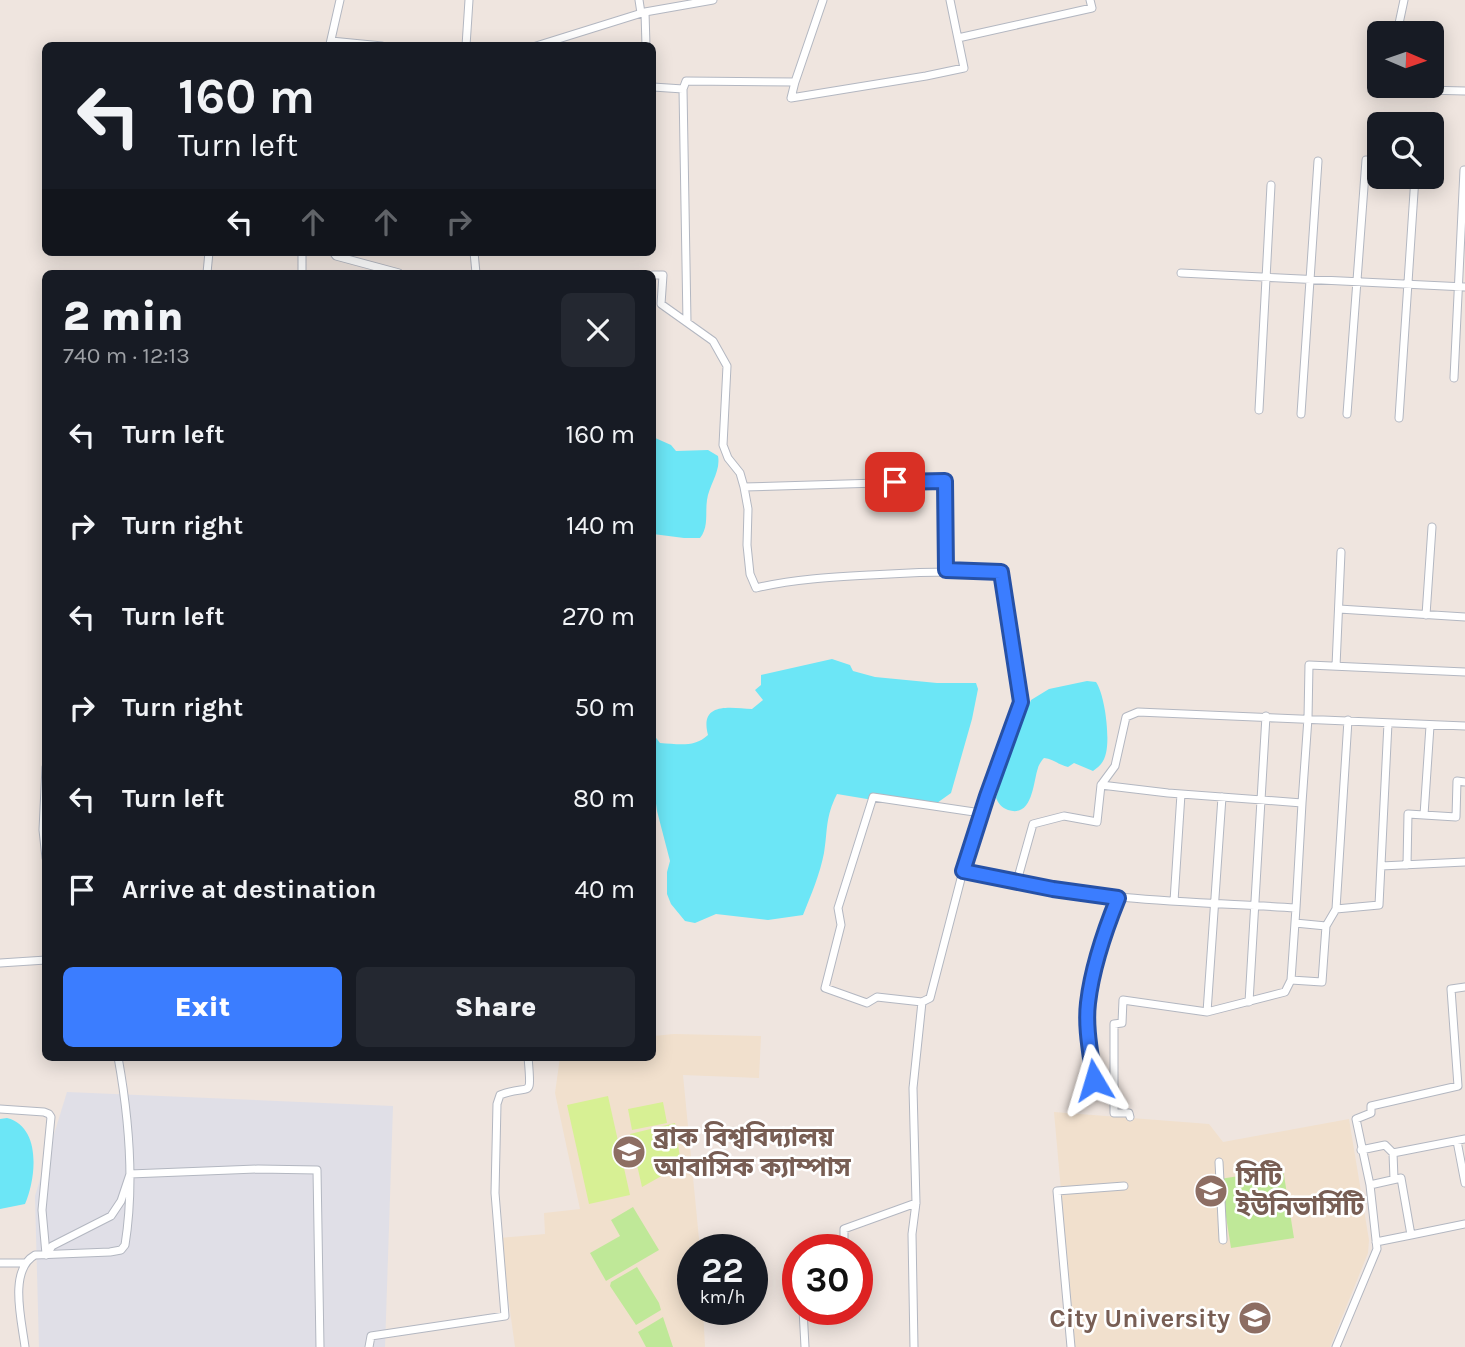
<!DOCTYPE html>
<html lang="en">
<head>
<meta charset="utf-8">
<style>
	body { margin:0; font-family:Karla,"Noto Sans Bengali",sans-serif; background:#242831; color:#f1f3f6; height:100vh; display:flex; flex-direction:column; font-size:26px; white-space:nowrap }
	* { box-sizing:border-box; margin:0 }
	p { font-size:23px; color:#9ea1a6 }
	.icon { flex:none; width:38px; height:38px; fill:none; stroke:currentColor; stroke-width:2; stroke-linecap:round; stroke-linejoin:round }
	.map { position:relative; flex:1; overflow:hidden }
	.details { position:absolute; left:42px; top:270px; width:614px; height:791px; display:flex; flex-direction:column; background:#171b24; border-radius:10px; box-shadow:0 4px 18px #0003 }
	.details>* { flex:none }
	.hud { position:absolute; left:42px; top:42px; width:614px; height:214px; border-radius:10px; box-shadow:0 4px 18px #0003; background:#171b24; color:#f1f3f6; overflow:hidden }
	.needle { width:46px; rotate:92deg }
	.controls { position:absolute; left:1367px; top:21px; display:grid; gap:14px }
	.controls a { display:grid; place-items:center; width:77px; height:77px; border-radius:10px; background:#171b24; box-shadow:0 4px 18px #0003; font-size:35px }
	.speed { position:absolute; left:677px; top:1234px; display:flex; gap:14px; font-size:35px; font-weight:700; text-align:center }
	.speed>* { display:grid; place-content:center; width:91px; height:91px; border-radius:50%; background:#171b24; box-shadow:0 4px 18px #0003; line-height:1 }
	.speed small { font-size:18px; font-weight:400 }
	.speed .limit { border:10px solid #d22; background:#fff; color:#111 }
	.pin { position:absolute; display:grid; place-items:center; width:60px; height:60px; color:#fff; margin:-30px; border-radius:14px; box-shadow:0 4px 10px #0006 }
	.me { position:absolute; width:77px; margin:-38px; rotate:353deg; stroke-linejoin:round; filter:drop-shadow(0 0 5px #0008) }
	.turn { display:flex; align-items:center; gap:24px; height:147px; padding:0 21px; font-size:32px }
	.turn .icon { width:91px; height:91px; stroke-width:2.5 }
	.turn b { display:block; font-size:49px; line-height:60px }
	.lanes { display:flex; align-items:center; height:66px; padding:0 21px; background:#0003; justify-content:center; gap:35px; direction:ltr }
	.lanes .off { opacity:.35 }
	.round { display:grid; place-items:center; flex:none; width:74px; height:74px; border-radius:10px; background:#242831 }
	.overview { display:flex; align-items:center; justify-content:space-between; height:119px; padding:0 21px }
	h1 { font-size:42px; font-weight:800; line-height:52px }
	.primary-button { display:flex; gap:14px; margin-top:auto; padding:14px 21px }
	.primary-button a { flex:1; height:80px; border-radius:10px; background:#3b7dff; color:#fff; font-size:28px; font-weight:800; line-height:80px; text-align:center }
	.primary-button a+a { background:#242831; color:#f1f3f6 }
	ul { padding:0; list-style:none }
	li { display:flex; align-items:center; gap:21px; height:91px; padding:0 21px }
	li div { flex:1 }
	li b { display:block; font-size:26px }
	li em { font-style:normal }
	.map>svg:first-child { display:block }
	.industrial { fill:#e0dfe7 }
	.education { fill:#f1e0cd }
	.green { fill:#bfe898 }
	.pitch { fill:#d7f094 }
	.water { fill:#6ce6f6 }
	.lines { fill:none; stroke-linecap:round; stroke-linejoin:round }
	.minor-casing { stroke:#b3b7c1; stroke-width:9 }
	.minor { stroke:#fff; stroke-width:7 }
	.route-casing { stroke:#2651a6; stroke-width:18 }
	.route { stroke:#3b7dff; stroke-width:12 }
	.labels { text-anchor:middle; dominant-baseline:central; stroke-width:5; stroke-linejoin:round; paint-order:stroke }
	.education-label { font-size:26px; font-weight:bold; fill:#785e54; stroke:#fff; text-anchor:start }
</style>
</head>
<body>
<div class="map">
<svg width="1465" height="1347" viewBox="0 0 1465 1347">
	<rect width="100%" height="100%" fill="#efe5df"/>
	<!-- industrial -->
	<path class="industrial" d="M67,1092L393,1106L385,1347H39L35,1196Z"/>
	<!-- education -->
	<path class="education" d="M674,1034L761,1036L759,1078L683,1075L700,1249L693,1250V1309H703L705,1347H515L500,1238L545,1234L544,1213L580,1209L555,1093L560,1057H653V1036Z
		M1054,1112L1209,1124L1223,1142L1349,1119L1369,1240L1368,1253L1330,1347H1075Z"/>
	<!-- green -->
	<path class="green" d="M1283,1169L1294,1238L1231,1248L1220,1179Z
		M633,1207L659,1250L606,1281L590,1253L620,1236L611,1220Z
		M637,1267L659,1303L661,1310L636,1325L610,1286L611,1282Z
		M663,1317L673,1347H646L638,1332Z"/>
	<!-- pitch -->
	<path class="pitch" d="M608,1096L630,1195L589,1204L567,1105Z
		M663,1102L667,1123L632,1130L628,1109Z
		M675,1123L681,1165L642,1187L630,1134Z"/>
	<!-- water -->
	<path class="water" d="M653,437L671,445L676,451L708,450L718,456C721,471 709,485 707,500C705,513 709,527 700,538H684L653,534Z
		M832,659L850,665L853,671L875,677L937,683H976L978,689L972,719L951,793L937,803L873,800L837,794C825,818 828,829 824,853C820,874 811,895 803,915L768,920L716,914L695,923L685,921L671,904L667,894V872L670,861L657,811L653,781V734L660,743C678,744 694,748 708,735C699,701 731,708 752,709L763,700L755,690L761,685V675Z
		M1087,681L1096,682C1105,695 1110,737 1106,753C1104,762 1100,766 1093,771L1074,763L1068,767C1059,765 1053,759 1044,758C1042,760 1038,766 1038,768C1033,782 1033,818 1008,810C1002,808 998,803 996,798L1008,759L1031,700L1049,689Z
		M7,1118C42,1127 36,1179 25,1204L0,1209V1119Z"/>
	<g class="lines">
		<defs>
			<path id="minor" d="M639,0L641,13
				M1397,33L1404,0
				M958,38L1092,8L1090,0
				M331,41L382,46
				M330,44L340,0
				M466,46L469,0
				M536,46L645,12
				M646,46L645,12L713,0
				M795,82L791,98L926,76L964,68L950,0
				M1383,86L1385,89L1465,91
				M653,87L683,89
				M333,252L336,256L399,273
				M474,252L476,273
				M207,273L209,252
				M302,273V252
				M1181,273L1465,287
				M653,275H663L661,304L713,341L727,366L723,445L728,458L740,473L744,487L748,509L747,545L750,574L756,588C793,579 832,577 870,575C914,572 957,571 1001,572L1021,702L987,796L963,871L930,998L922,1002L913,1088L916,1203L912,1234L914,1347
				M687,322L683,89L686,81L795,82L823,0
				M1454,378L1464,170
				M1259,410L1271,185
				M1301,414L1318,161
				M1347,414L1366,160
				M1399,418L1415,177
				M744,487L945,481L946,571
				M1339,609L1465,617
				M1426,615L1432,527
				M1336,666L1341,552
				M1348,720L1336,909L1379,905L1388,723
				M46,767L43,830L46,858
				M1101,785L1115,766L1126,717L1138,712L1465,726
				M1302,803L1308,718L1309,665L1465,672
				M1424,815L1430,726
				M1407,865L1408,814L1456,817L1457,781L1465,782
				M1381,866L1465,862
				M963,871L1017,881L1033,824L1064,816L1097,822L1101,785L1168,793L1302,803L1296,908C1202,902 1109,902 1017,881
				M1174,901L1181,794
				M1295,923L1326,926
				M0,963L46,960
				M1291,980L1322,982L1326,926L1336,909
				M922,1002L877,997L867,1003L825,988L841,925L838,908L873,797L981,813
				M1249,1002L1266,716
				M1207,1012L1222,797
				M1114,1080H1094C1092,1055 1085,1028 1088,1003C1092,968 1105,930 1118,898
				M0,1109L44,1112L49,1114L51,1117L42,1210L46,1254
				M1130,1117L1129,1113H1114V1024L1122,1023L1123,1000L1207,1012L1285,992L1291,980L1296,908
				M1457,1141L1465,1183
				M1361,1150L1385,1145L1393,1153
				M1219,1162L1223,1240
				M1394,1179L1393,1153L1465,1139
				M1370,1185L1401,1178L1411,1235L1376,1242
				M1411,1235L1465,1224
				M844,1250V1229L916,1203
				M46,1255L52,1246L111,1216L121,1201L130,1174L258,1169L317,1170L320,1347
				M0,1263H25
				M803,1309L805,1347
				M25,1347C22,1322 8,1270 35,1255L110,1252L121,1250L125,1245C135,1183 129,1118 118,1057
				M369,1347L371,1336L505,1316L495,1193L497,1104L500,1095C531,1083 532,1102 528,1057
				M1071,1347L1057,1191L1124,1186
				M1336,1347L1377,1249L1370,1185L1356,1119L1371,1113V1106L1458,1086L1451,989L1465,987"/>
		</defs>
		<!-- minor casing -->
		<use href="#minor" class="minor-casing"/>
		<!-- minor -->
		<use href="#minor" class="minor"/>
	</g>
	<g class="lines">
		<defs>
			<path id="route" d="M895,482L945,481L946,570L1001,572L1021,702L987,796L963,871L1053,889L1118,898C1105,930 1092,968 1088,1003C1085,1028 1091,1055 1094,1080"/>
		</defs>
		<!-- route casing -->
		<use href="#route" class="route-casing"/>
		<!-- route -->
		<use href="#route" class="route"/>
	</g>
	<!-- icons -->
	<defs>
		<symbol id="university-disc" viewBox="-11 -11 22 22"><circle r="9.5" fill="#8d6e63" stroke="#fff"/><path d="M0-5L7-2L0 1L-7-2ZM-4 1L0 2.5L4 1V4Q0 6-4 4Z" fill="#fff"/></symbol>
	</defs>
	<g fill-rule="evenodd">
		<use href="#university-disc" x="610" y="1133" width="38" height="38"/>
		<use href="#university-disc" x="1192" y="1172" width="38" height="38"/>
		<use href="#university-disc" x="1236" y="1299" width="38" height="38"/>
	</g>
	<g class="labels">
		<!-- education labels -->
		<g class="education-label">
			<text x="654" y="1137">ব্রাক বিশ্ববিদ্যালয়<tspan x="654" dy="30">আবাসিক ক্যাম্পাস</tspan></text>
			<text x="1236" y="1176">সিটি<tspan x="1236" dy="30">ইউনিভার্সিটি</tspan></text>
			<text x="1230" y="1318" text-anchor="end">City University</text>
		</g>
	</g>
</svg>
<div class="controls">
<a><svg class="needle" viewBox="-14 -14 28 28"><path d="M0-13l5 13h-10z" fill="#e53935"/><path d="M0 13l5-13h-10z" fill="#9ea1a6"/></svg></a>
<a><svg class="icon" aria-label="search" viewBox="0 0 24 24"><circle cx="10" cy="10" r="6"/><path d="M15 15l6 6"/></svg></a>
</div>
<div class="speed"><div>22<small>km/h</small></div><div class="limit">30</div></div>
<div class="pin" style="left:895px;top:482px;background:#d93025"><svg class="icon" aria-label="arrive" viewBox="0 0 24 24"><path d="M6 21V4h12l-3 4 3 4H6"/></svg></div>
<svg class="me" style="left:1094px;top:1080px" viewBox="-20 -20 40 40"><path d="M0-17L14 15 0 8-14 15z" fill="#3b7dff" stroke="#fff" stroke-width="4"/></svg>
<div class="hud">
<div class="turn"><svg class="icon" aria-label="left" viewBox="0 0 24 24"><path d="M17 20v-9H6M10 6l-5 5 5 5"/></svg><div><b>160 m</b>Turn left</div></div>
<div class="lanes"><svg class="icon" aria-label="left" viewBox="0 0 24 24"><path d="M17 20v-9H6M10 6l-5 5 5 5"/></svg><svg class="icon off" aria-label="ahead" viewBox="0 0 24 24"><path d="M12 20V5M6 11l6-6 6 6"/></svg><svg class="icon off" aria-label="ahead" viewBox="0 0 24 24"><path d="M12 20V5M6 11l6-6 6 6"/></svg><svg class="icon off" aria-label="right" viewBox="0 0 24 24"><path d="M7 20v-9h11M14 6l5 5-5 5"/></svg></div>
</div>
<section class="details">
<div class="overview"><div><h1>2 min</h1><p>740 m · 12:13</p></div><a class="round"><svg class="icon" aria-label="close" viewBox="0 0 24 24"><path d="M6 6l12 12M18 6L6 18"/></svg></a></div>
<ul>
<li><svg class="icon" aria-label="left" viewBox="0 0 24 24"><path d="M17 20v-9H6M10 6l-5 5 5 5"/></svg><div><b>Turn left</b></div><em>160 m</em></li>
<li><svg class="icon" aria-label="right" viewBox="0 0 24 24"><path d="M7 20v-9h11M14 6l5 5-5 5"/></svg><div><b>Turn right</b></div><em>140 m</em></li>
<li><svg class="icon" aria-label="left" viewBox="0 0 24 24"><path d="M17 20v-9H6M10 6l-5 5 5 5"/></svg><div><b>Turn left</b></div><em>270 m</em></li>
<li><svg class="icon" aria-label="right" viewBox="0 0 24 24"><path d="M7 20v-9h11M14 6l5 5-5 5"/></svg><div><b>Turn right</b></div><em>50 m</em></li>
<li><svg class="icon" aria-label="left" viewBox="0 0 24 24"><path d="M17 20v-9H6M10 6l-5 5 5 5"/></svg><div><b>Turn left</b></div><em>80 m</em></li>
<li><svg class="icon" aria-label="arrive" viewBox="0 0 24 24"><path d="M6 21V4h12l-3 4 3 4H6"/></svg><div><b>Arrive at destination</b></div><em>40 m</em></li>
</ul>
<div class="primary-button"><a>Exit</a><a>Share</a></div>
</section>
</div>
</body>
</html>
